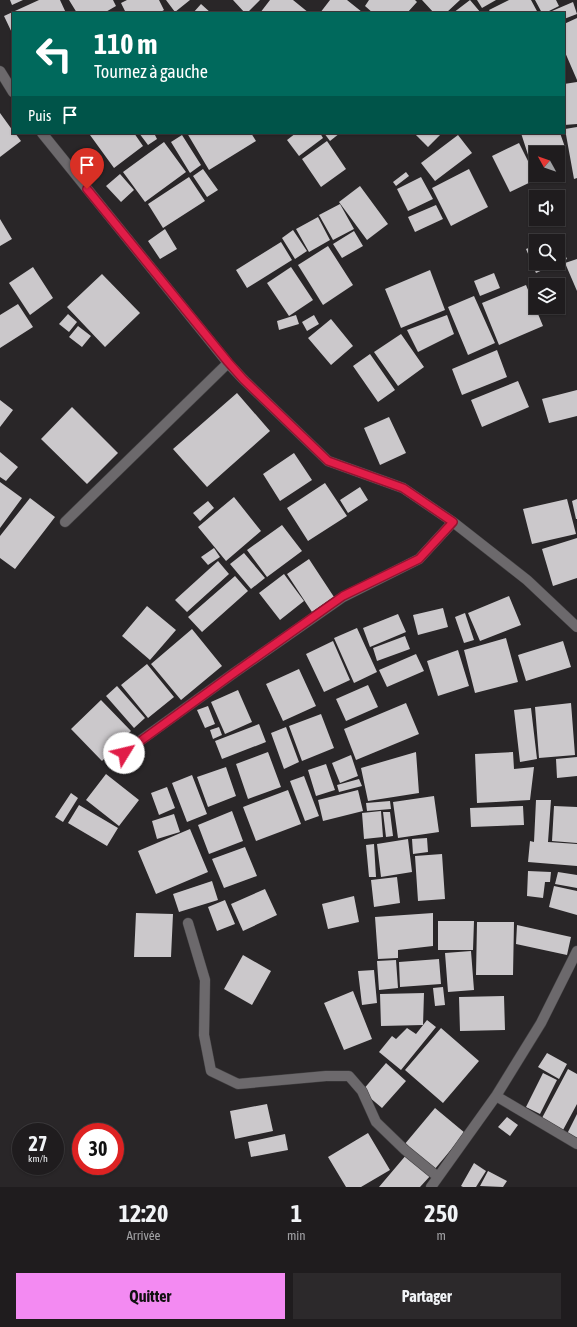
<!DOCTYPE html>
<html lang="fr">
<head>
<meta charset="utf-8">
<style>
	body { margin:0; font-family:"Asap Condensed",sans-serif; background:#2c292b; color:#f1f3f6; height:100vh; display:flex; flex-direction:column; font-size:15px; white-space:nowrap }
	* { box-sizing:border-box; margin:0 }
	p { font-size:13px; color:#a1a1a4 }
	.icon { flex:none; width:22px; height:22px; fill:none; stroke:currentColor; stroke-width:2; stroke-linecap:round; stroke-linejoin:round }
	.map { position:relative; height:1187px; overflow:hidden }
	.sheet { display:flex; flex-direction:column; background:#1f1c1e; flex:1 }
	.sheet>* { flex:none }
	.banner { position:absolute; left:12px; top:12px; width:553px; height:122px; border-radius:0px; box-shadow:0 1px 3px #0004,0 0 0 1px #3c3a3c; background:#00695c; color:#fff; overflow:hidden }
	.needle { width:26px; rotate:310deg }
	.tools { position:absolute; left:529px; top:146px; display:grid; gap:8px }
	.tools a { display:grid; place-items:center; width:36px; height:36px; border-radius:0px; background:#1f1c1e; box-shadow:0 1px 3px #0004,0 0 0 1px #3c3a3c; font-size:20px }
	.speed { position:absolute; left:12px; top:1123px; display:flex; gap:8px; font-size:20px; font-weight:700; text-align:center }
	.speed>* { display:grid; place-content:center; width:52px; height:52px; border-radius:50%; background:#1f1c1e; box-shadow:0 1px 3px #0004,0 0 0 1px #3c3a3c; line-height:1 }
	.speed small { font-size:10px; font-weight:400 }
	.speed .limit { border:6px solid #d22; background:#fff; color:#111 }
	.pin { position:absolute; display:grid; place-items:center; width:34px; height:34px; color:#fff; margin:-41px -17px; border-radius:50% 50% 50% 0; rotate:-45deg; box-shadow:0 0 4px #0007 }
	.pin .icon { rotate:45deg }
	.me { position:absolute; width:44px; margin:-22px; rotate:54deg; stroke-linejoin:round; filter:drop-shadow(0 0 3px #0008) }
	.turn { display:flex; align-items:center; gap:14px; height:84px; padding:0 16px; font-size:18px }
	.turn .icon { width:52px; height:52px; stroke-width:2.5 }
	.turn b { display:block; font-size:28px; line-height:34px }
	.then { display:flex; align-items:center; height:38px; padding:0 16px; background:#0003; gap:8px; font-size:15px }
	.eta { display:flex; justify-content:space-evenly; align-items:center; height:68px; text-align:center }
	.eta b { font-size:24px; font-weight:700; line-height:28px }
	.cta { display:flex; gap:8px; margin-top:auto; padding:8px 16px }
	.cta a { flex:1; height:46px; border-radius:0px; background:#f38af2; color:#111; font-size:16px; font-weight:700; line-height:46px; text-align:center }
	.cta a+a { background:#2c292b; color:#f1f3f6 }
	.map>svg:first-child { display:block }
	.building { fill:#cbc8cb }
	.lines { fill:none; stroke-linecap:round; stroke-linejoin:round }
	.minor-casing { stroke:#444244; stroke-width:11 }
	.minor { stroke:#6c696c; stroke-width:10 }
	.route-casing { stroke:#92132f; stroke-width:10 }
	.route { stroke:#e11d48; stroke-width:7 }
</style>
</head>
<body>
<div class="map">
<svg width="577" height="1187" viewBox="0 0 577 1187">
	<rect width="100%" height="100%" fill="#292628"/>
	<!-- building -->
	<path class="building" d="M10,0H23L12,5Z
		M39,0H60L66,13H13V35L4,16Z
		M69,0H113L116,6L104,13H77Z
		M127,0H159L164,10L159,13H126L121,3Z
		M166,0H190L175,12Z
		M233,0H260L247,13H245Z
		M270,0H293L309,13H260Z
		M330,0H347L362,12L361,13H320Z
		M369,0H415L417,2L407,13H373L365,6Z
		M422,0H460L446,13H434Z
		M470,0L481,13H453Z
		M477,0H496L482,8Z
		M509,0H531L538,13H491L489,10Z
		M535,0H556L559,6L545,13H542Z
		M573,2L577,14L564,19V13H553L552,11Z
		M201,4L211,13H193Z
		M577,18V80L564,50V24Z
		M577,82V124L564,125V84Z
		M0,113L13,131V133H15L21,141L0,157Z
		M577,127V178L574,179L565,129Z
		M92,133H134L143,146L114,168L90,135Z
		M139,133H154L157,139L148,145Z
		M187,133H251L256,141L209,170Z
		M296,133H320L323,138L299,156L287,140Z
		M324,133H340L330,141Z
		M414,133H442L428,147Z
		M521,133H560L566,150L556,153H536V159L530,161Z
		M182,135L201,165L190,173L171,142Z
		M458,135L472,153L435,181L421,163Z
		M327,141L346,169L321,187L302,159Z
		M164,142L186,172L145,202L123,172Z
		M519,143L537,179L510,192L492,156Z
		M203,169L218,190L207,197L193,176Z
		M469,169L488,207L451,226L432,188Z
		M406,172L409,176L396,186L393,182Z
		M120,174L134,190L121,202L106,186Z
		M189,177L205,201L163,228L148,204Z
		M421,177L433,199L408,211L397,189Z
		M360,186L388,224L367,240L339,202Z
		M340,204L354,229L333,240L319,215Z
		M436,205L443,219L415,232L408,217Z
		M318,217L330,240L309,252L296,229Z
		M0,219L12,239L0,246Z
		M165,229L177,249L160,259L148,241Z
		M293,230L307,251L295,259L282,238Z
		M354,231L363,246L342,258L333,244Z
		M556,235L567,259L536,273L526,249L536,245V263H558V241H544Z
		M281,242L292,260L247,288L236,270Z
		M328,246L353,285L323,305L298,265Z
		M577,259V291L565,263Z
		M33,267L53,298L30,315L9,283Z
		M291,267L313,300L289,316L267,283Z
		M430,270L445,310L401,328L385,289Z
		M494,273L500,288L480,296L474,281Z
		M102,274L140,313L105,347L67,307Z
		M526,285L543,326L499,345L482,303Z
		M474,296L495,343L468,355L448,307Z
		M18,304L33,327L0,348V315Z
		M68,314L77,322L69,332L59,324Z
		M296,315L299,324L279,330L277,321Z
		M314,315L319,324L307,331L302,322Z
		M447,315L454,334L418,352L407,330Z
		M331,319L353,346L331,365L308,338Z
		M78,326L91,336L82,347L69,337Z
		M401,334L424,367L398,386L374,352Z
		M497,350L507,377L462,395L452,369Z
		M370,354L395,390L378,402L353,366Z
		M518,381L529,407L482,427L471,400Z
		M577,390V416L549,423L542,399Z
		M237,393L270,431L207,487L173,449Z
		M0,400L13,410L0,427Z
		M72,407L118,453L87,484L41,439Z
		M389,417L406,453L380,465L364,428Z
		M0,452L18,467L6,481L0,477Z
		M294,453L312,480L280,501L263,474Z
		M0,482L22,498L0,528Z
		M325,483L347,516L308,541L287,508Z
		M360,487L368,500L348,513L340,500Z
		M234,497L261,531L226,561L198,527Z
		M30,498L55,517L15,569L0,558V536Z
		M567,499L576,534L532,544L523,509Z
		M577,499V519H576L572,501Z
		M208,501L214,508L200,521L193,513Z
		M282,525L302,551L267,577L247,550Z
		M577,538V578L553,586L542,549Z
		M214,548L220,557L208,565L201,557Z
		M244,553L265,578L251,589L230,564Z
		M309,559L334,597L312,612L287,574Z
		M218,561L229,574L187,612L175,600Z
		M284,574L304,601L280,620L259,593Z
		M235,576L248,591L202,632L188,617Z
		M509,596L521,625L480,641L468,613Z
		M147,606L176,630L150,660L122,636Z
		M443,608L448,627L418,635L413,615Z
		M465,613L474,640L464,643L455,617Z
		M398,614L406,632L370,647L363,628Z
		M357,628L377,672L354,683L334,638Z
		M192,629L222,666L181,700L151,664Z
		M405,636L410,649L377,661L373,648Z
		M506,638L518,682L475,693L464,650Z
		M333,641L350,680L324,692L306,654Z
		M563,641L571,667L526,681L518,655Z
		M458,650L469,686L438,696L427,661Z
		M416,654L424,671L387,687L379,670Z
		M147,664L174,697L148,718L121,685Z
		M299,669L316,706L283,721L266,684Z
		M368,685L378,707L346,721L336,699Z
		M117,686L145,718L134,728L106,696Z
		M238,690L252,722L225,734L211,702Z
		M101,700L131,731L102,761L71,729Z
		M406,703L419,734L356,760L344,729Z
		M571,703L575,755L539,758L535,707Z
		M208,706L215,724L205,728L197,710Z
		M531,708L537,759L520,762L514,710Z
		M321,714L334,748L302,761L289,726Z
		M259,724L266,742L222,759L215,741Z
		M219,727L222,735L213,739L210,730Z
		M286,727L299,762L284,769L271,733Z
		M268,752L281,787L248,799L236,764Z
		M416,752L419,793L368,801L361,768Z
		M513,752L514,769L534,767L530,800L477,803L475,754Z
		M351,755L358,776L340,783L332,763Z
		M577,757V776L557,778L556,759Z
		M326,764L335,790L316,796L308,770Z
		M226,767L236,796L208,807L197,777Z
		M106,774L139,800L119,826L86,800Z
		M192,775L207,814L187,822L172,783Z
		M304,776L319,816L305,821L290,781Z
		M359,779L362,786L339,792L337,785Z
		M167,787L175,808L159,815L151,793Z
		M288,790L301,824L256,841L243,807Z
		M358,790L363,811L323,821L318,800Z
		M71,793L78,798L63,822L55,817Z
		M434,796L439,832L398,838L393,802Z
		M536,800H551L548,842L577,844V866L528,862L530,841L534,842Z
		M390,801L391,809L367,811L366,803Z
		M79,805L118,828L107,846L68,823Z
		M523,806L524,825L471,827L470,808Z
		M554,806L577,807V843L552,841Z
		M232,811L243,841L209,854L198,825Z
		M381,811L383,837L364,839L362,813Z
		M383,812H390L393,836L386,837Z
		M174,814L180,832L157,839L152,821Z
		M190,829L208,872L156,894L138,851Z
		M427,838L428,852L413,854L412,839Z
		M408,839L412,872L381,877L377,844Z
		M374,844L376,877H369L366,845Z
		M245,847L257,876L224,888L212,859Z
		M442,854L445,899L418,901L415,856Z
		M528,871L551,872L550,882H545L543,898L527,896Z
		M558,872L577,875V888L555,884Z
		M397,877L400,903L374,907L371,880Z
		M212,881L218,900L179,912L173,894Z
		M554,886L577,891V915L549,907Z
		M265,889L277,915L243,931L231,904Z
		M354,896L359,922L328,929L322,904Z
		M225,900L235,924L217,931L208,907Z
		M136,913L173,914L171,957H134Z
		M433,913V946L398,950V958L378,959L375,917Z
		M438,921H474L473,950H438Z
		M477,922H514L513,975H476Z
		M517,925L571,937L567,955L516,944Z
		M471,951L474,990L448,992L445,953Z
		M243,955L271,971L252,1005L224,989Z
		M439,959L441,984L400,987L399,962Z
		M396,960L398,988L379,990L377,961Z
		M374,970L377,1003L362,1005L358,971Z
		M443,987L445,1005L435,1006L433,988Z
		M353,991L372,1039L344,1050L324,1003Z
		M424,993L423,1025L381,1026L380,994Z
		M504,996L505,1030L460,1031L459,997Z
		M427,1020L436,1027L401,1070L379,1052L392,1036L396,1039L407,1028L416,1034Z
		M441,1028L479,1061L443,1103L405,1070Z
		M547,1053L567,1064L559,1079L538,1067Z
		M386,1063L406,1081L382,1108L362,1091Z
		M568,1069L577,1074V1104L563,1130L542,1118Z
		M543,1073L557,1080L540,1114L526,1107Z
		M267,1104L273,1131L235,1139L230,1111Z
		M435,1108L465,1133L434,1170L404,1145Z
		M577,1114V1137L576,1139L567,1134Z
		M507,1117L518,1125L510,1136L498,1127Z
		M368,1133L390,1170L361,1187H346L328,1157Z
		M285,1134L288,1150L251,1157L248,1142Z
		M407,1154L431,1175L420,1187H379Z
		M474,1163L486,1171L476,1187H463L461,1186Z
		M488,1171L507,1181L503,1187L480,1186Z"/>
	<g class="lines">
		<defs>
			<path id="minor" d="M0,71L13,92
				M42,133L228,363L243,379L328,461L403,488L453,522L527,580L577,627
				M65,522L228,363
				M112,761L234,673L343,597L419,559L453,522
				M188,923L205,980L204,1035L211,1071L238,1084L326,1076H349L362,1091L376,1122L405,1150L438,1177
				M496,1096L577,1144
				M431,1187L496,1096L541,1023L577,951"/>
		</defs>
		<!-- minor casing -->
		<use href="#minor" class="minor-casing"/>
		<!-- minor -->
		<use href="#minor" class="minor"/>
	</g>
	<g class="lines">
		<defs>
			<path id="route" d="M87,189L228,362L243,379L328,461L403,488L453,522L419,559L343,596L234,673L124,753"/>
		</defs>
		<!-- route casing -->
		<use href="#route" class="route-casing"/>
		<!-- route -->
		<use href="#route" class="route"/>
	</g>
</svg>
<div class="tools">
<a><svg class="needle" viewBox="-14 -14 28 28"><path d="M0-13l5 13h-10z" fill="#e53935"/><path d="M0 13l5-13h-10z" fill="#a1a1a4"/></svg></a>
<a><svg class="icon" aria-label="sound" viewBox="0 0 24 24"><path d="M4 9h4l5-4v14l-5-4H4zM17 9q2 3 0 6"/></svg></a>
<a><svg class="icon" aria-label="search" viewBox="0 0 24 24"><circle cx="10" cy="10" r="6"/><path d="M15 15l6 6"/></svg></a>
<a><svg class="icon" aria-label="layers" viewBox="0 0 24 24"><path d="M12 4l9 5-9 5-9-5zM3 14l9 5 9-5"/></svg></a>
</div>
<div class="speed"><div>27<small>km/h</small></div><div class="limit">30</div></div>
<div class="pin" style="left:87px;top:189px;background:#d93025"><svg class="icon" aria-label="arrive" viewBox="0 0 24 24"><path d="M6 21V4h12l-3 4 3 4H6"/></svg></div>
<svg class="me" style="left:124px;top:753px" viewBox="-20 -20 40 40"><circle r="19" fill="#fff"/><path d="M0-13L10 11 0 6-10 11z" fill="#e11d48"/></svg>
<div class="banner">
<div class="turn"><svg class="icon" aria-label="left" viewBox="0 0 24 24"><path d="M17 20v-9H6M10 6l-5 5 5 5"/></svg><div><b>110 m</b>Tournez à gauche</div></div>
<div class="then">Puis<svg class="icon" aria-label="arrive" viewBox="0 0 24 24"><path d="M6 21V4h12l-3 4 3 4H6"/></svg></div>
</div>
</div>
<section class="sheet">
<div class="eta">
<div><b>12:20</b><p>Arrivée</p></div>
<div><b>1</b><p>min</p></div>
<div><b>250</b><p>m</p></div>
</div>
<div class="cta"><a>Quitter</a><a>Partager</a></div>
</section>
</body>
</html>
